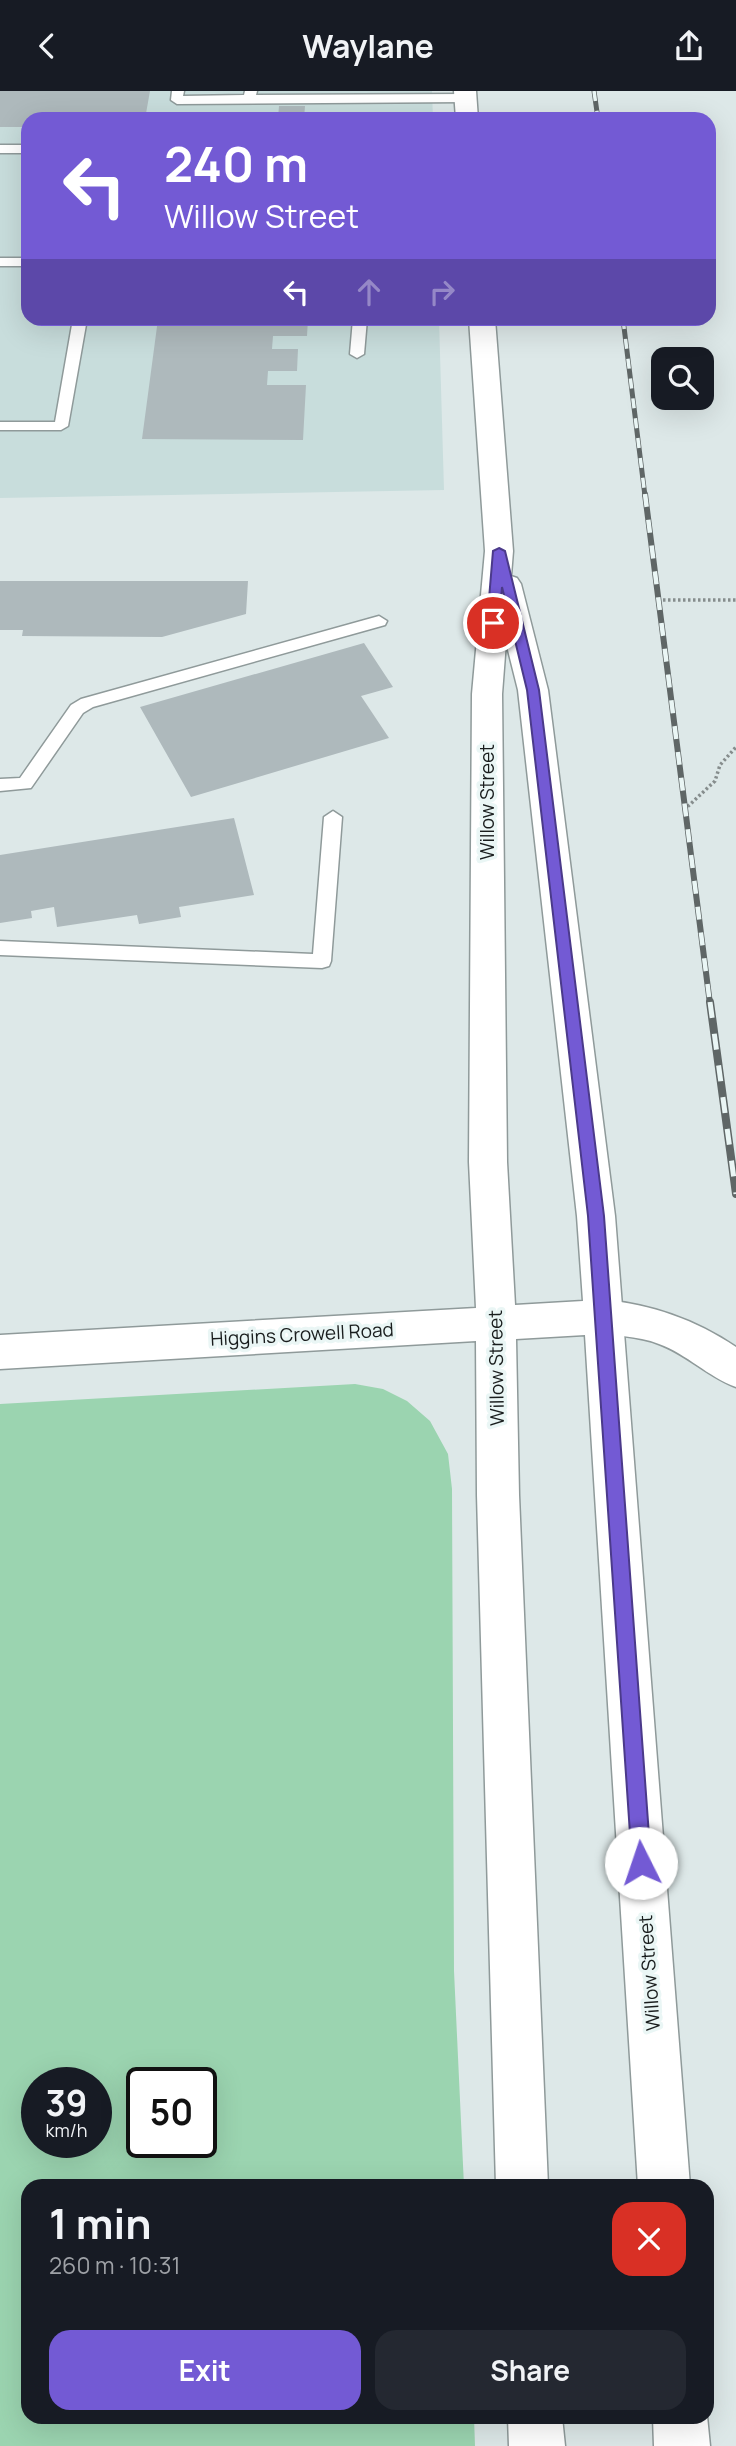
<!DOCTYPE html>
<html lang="en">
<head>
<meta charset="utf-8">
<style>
	body { margin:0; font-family:Manrope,sans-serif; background:#242831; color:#f1f3f6; height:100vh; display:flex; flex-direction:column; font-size:26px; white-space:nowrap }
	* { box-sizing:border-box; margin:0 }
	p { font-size:23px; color:#9ea1a6 }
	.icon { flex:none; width:38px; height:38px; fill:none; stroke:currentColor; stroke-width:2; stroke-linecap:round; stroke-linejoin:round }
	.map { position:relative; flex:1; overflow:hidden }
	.details { position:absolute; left:21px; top:2088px; width:693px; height:245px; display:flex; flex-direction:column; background:#171b24; border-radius:21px; box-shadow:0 7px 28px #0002 }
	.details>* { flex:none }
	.guide { position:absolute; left:21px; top:21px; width:695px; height:214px; border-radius:21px; box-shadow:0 7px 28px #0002; background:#735ad4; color:#fff; overflow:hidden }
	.fabs { position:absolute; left:651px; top:256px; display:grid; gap:14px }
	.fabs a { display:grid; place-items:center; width:63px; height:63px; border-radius:14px; background:#171b24; box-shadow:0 7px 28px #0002; font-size:35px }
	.speed { position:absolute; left:21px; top:1976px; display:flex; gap:14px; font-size:35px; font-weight:700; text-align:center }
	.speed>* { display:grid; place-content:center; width:91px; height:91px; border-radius:50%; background:#171b24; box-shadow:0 7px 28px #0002; line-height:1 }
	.speed small { font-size:18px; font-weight:400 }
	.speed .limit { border:4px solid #111; border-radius:10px; background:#fff; color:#111 }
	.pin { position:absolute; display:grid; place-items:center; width:60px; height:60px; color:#fff; margin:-30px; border:4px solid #fff; border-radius:50%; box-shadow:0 2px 7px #0007 }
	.me { position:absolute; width:77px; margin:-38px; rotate:356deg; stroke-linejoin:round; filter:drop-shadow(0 0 5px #0008) }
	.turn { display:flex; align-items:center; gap:24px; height:147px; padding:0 28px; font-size:32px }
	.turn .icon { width:91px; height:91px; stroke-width:2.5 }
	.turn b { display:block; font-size:49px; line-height:60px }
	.lanes { display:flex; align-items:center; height:66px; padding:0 28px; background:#0003; justify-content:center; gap:35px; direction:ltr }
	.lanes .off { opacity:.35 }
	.round { display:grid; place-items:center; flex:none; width:74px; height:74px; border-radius:21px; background:#242831 }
	.overview { display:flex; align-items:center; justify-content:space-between; height:119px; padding:0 28px }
	h1 { font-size:42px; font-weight:700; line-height:52px }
	.cta { display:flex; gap:14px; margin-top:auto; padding:14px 28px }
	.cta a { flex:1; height:80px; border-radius:21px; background:#735ad4; color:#fff; font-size:28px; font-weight:700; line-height:80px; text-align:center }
	.cta a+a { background:#242831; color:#f1f3f6 }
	header { display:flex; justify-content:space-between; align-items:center; height:91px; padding:0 28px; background:#171b24; font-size:32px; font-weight:700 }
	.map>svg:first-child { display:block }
	.built { fill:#c8dddc }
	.green { fill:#9bd4b0; fill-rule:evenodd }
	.building { fill:#aeb9bc }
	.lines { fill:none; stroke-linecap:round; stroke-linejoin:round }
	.service-casing { stroke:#8f9a9a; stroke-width:3 }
	.minor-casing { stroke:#8f9a9a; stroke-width:3 }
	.secondary-casing { stroke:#8f9a9a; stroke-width:3 }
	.path { stroke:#868d8d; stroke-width:3.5; stroke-dasharray:2.5 2.5; stroke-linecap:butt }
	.service { fill:#fff; fill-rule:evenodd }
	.minor { fill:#fff; fill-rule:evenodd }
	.secondary { fill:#fff; fill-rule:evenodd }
	.rail-far2-casing { stroke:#5f6666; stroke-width:5 }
	.rail-far1-casing { stroke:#5f6666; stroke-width:6 }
	.rail-casing { stroke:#5f6666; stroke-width:8 }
	.rail-far2 { stroke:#eaf6f5; stroke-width:3.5; stroke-dasharray:10; stroke-linecap:butt }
	.rail-far1 { stroke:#eaf6f5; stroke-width:4.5; stroke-dasharray:13; stroke-linecap:butt }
	.rail { stroke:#eaf6f5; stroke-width:5; stroke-dasharray:16; stroke-linecap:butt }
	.route { fill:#735ad4; stroke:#4b3a8a; stroke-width:2 }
	.labels { text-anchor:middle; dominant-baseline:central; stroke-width:7; stroke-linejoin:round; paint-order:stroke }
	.street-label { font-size:19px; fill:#191d1d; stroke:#eaf6f5 }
</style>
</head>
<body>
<header><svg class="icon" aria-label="back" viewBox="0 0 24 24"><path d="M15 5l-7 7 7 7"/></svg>Waylane<svg class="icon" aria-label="share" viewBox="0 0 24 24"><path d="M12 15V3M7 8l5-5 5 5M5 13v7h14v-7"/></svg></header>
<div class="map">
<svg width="736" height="2355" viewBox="0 0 736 2355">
	<rect width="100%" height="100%" fill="#dde8e8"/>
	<!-- built -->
	<path class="built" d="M0,0H432L433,28H28V228H439L444,399L0,407Z"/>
	<!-- green -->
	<path class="green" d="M355,1293L383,1298L407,1310L430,1330L448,1363L452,1398L454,1880L464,2095H28V2326H474L475,2355H0V1313ZM37,1992H96V2051H37ZM142,1992H201V2051H142Z"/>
	<!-- building -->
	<path class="building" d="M0,0H150L145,28H28V36H0Z
		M279,15H305L304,28L278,27Z
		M158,228H308L307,245H273L272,258H298L297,280H268L267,294H306L303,349L142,348Z
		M0,490H248L246,523L162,546L22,545L23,539H0Z
		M364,552L393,596L361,605L389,647L191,706L140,616Z
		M234,727L254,804L179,816L181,826L139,833L137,824L57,836L54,816L31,820L32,827L0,832V764Z"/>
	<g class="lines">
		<defs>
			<path id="service" d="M172,0H184L183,5L244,4L245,0H257L256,4L466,3L472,7L466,11L177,13L171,9Z
				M0,54H28V62H0Z
				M0,167H28V175H0Z
				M73,228H87L68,335L61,339H0V331H55Z
				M353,228H367L364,263L357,267L350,263Z
				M379,525L387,530L385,534L93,616L83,622L31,697L0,700V688L20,687L71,614L81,608Z
				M333,720L342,726L331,870L329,875L322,877L0,864V850L313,863L324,726Z"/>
			<path id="minor" d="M603,1209C651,1213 696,1229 736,1256V1296C708,1286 687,1263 659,1253C637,1244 612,1246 589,1238L583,1226L589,1214Z"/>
			<path id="secondary" d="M454,0H476L478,28H456Z
				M469,228H495L513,460L511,485L517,487L521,493L548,599L615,1125L690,2095H638L585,1244L516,1248L519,1404L548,2095H496L477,1404L476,1250L0,1278V1244L476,1217L469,1071L472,603L485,460ZM506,551L518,599L577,1125L583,1210L515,1214L507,1071L502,603Z
				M508,2326H562L565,2355H509Z
				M653,2326L707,2325L710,2355H654Z"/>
		</defs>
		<!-- service casing -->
		<use href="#service" class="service-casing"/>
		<!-- minor casing -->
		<use href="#minor" class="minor-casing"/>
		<!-- secondary casing -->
		<use href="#secondary" class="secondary-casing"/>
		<!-- path -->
		<path class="path" d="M658,509H736
			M684,719L715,690L720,674L736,656"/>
		<!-- service -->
		<use href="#service" class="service"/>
		<!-- minor -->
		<use href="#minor" class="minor"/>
		<!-- secondary -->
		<use href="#secondary" class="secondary"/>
		<defs>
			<path id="rail-far2" d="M594,0L598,28
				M623,228L645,405"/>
			<path id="rail-far1" d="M645,403L710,913"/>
			<path id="rail" d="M710,911L736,1103"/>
		</defs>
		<!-- rail-far2 casing -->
		<use href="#rail-far2" class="rail-far2-casing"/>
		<!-- rail-far1 casing -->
		<use href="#rail-far1" class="rail-far1-casing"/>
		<!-- rail casing -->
		<use href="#rail" class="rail-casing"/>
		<!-- rail-far2 -->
		<use href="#rail-far2" class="rail-far2"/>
		<!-- rail-far1 -->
		<use href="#rail-far1" class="rail-far1"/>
		<!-- rail -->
		<use href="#rail" class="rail"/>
	</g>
	<!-- route -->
	<path class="route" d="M499,457L505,460L539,599L604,1125L651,1772L648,1779L641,1782L634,1779L632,1772L588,1125L527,599L502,496L499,532L493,536L487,532L493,460Z"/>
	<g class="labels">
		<!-- street labels -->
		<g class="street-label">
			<text transform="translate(487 711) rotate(-90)">Willow Street</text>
			<text transform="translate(302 1243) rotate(-3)">Higgins Crowell Road</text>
			<text transform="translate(496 1277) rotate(-91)">Willow Street</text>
			<text transform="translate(649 1882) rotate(-94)">Willow Street</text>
		</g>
	</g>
</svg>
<div class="fabs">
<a><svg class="icon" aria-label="search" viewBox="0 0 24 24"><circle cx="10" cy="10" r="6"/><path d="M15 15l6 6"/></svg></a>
</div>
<div class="speed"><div>39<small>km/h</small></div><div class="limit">50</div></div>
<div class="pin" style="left:493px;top:532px;background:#d93025"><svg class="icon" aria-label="arrive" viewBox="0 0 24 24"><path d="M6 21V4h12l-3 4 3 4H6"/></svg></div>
<svg class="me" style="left:641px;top:1772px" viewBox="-20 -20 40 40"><circle r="19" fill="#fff"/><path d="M0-13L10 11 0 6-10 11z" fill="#735ad4"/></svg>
<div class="guide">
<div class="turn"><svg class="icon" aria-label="left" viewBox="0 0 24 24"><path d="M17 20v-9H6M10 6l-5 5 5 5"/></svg><div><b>240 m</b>Willow Street</div></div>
<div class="lanes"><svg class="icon" aria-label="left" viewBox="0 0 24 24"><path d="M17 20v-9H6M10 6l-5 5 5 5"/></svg><svg class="icon off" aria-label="ahead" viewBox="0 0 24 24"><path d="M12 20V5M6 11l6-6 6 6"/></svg><svg class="icon off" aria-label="right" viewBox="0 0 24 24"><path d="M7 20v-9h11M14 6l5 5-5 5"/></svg></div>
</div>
<section class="details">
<div class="overview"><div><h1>1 min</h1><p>260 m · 10:31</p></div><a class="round" style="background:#d93025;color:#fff"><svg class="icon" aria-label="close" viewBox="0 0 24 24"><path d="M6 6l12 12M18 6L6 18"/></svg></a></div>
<div class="cta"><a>Exit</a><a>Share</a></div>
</section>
</div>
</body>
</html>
